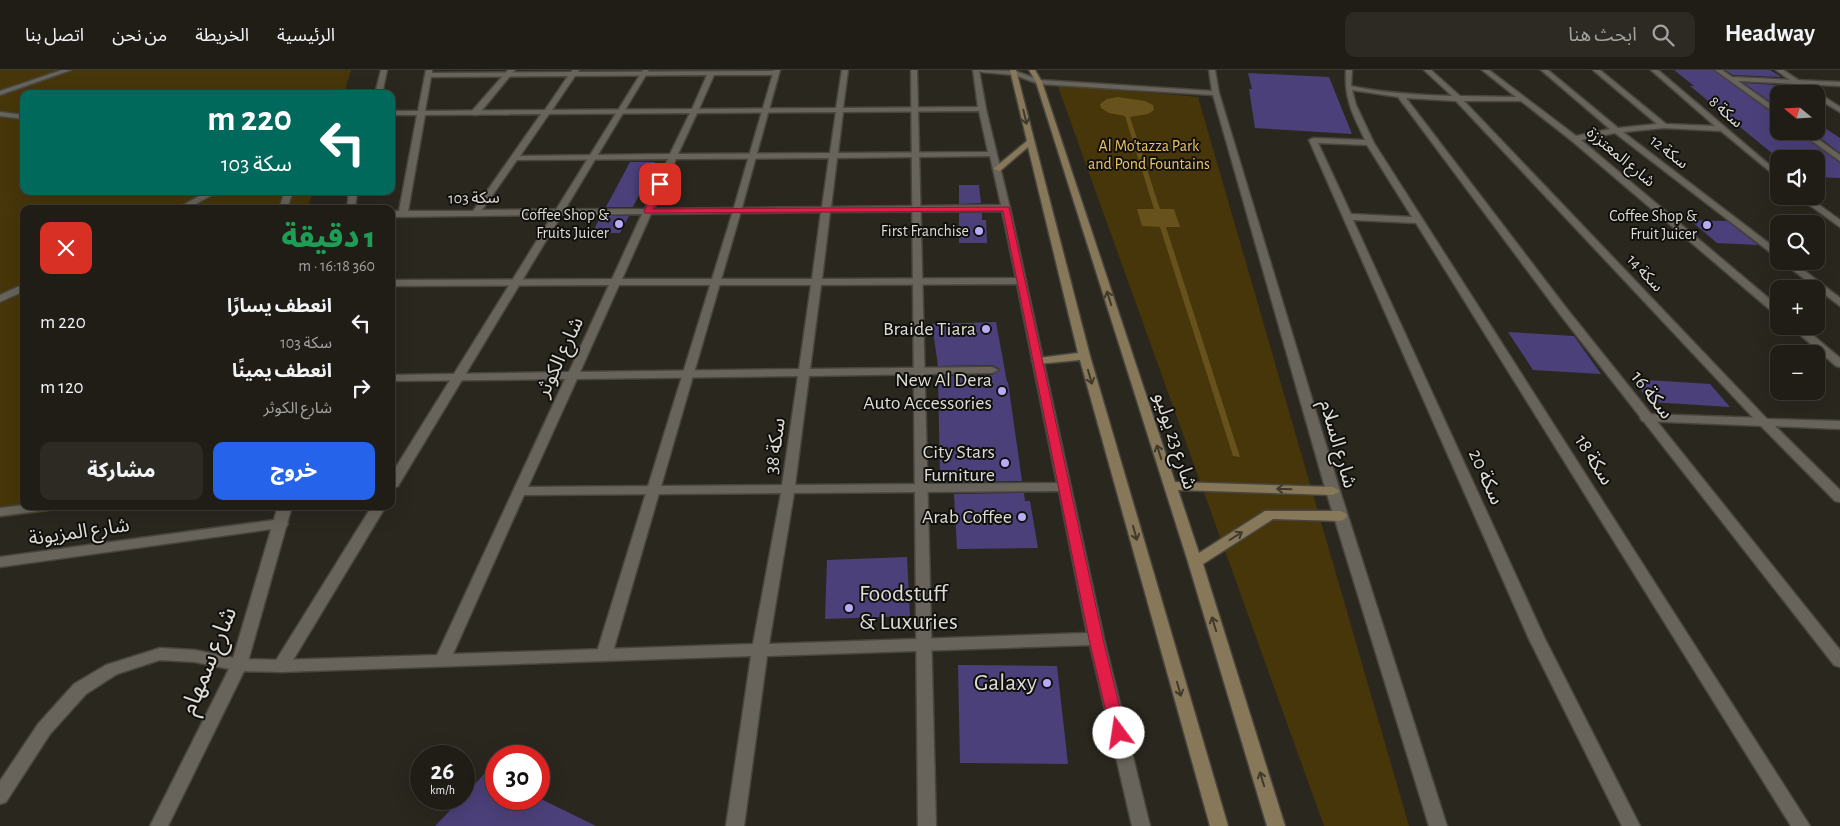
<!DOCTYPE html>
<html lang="ar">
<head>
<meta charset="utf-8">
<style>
	body { margin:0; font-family:"Alegreya Sans","Noto Sans Arabic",sans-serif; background:#2d2a24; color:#f1f3f6; direction:rtl; height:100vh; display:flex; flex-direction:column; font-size:19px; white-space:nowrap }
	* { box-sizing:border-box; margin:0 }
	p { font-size:16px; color:#a2a2a1 }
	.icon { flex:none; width:28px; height:28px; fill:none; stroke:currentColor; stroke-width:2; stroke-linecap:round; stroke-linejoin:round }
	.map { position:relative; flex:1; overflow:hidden; direction:ltr }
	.drawer { position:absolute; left:20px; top:135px; width:375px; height:305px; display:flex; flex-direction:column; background:#201d17; border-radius:10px; box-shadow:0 5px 20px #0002,0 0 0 1px #3d3b36; direction:rtl }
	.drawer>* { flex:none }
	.banner { position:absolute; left:20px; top:20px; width:375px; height:105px; border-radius:10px; box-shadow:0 5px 20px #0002,0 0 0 1px #3d3b36; direction:rtl; background:#00695c; color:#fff; overflow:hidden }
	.needle { width:32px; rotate:288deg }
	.buttons { position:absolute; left:1770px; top:15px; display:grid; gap:10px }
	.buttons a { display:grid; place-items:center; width:55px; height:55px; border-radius:10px; background:#201d17; box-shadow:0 5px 20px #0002,0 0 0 1px #3d3b36; font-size:25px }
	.speed { position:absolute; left:410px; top:675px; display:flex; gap:10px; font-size:25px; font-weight:700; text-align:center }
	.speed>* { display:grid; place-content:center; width:65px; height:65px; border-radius:50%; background:#201d17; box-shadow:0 5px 20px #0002,0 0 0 1px #3d3b36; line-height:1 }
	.speed small { font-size:12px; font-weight:400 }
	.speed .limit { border:8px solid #d22; background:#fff; color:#111 }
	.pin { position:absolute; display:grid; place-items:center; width:42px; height:42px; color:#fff; margin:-21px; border-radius:10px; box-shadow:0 2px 8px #0006 }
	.me { position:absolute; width:55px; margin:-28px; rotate:346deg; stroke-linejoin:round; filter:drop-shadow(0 0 4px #0008) }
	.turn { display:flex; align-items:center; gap:18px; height:105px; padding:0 20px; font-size:22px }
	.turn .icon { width:65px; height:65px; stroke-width:2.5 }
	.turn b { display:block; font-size:35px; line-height:42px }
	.round { display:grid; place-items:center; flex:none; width:52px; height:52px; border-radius:10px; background:#2d2a24 }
	.overview { display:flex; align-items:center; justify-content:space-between; height:85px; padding:0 20px }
	h1 { font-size:30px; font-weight:800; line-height:38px; color:#1e9e55 }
	.cta { display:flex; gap:10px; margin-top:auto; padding:10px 20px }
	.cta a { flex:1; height:58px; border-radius:10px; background:#2563eb; color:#fff; font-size:20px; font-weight:800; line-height:58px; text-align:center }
	.cta a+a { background:#2d2a24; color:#f1f3f6 }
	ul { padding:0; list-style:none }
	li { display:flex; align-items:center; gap:15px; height:65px; padding:0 20px }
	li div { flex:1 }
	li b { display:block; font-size:19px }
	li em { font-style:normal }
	header { display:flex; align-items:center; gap:30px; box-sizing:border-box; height:70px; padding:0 25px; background:#201d17; border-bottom:1px solid #3d3b36 }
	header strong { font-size:24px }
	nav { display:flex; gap:28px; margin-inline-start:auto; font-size:18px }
	.search { width:350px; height:45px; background:#2d2a24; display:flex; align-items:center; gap:12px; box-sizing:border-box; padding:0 18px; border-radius:10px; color:#a2a2a1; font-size:19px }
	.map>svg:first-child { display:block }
	.green { fill:#47360a }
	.water { fill:#67511c }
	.building { fill:#4c407a }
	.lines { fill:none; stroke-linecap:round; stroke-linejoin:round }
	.service-casing { stroke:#48453f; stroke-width:3 }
	.pedestrian-casing { stroke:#48453f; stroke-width:3 }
	.minor-casing { stroke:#48453f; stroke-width:3 }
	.tertiary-casing { stroke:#48453f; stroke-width:3 }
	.secondary-casing { stroke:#48453f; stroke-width:3 }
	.service { fill:#68645b; fill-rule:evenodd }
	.pedestrian { fill:#68645b; fill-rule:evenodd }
	.minor { fill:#68645b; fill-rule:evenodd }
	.tertiary { fill:#68645b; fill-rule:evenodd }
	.secondary { fill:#867859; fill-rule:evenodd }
	.oneway { stroke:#403a2b }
	.route { fill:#e11d48; stroke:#92132f }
	.poi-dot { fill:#b8abf7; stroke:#11100c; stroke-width:2 }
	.labels { text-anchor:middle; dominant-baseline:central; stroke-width:4; stroke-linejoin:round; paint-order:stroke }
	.far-street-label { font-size:16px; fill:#dedcd7; stroke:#11100c }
	.far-park-label { font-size:16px; fill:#edc362; stroke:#11100c }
	.far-poi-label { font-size:16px; fill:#dedcd7; stroke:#11100c; text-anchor:end }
	.poi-label { font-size:20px; fill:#dedcd7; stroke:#11100c; text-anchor:end }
	.street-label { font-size:20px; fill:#dedcd7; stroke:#11100c }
	.near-poi-label { font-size:24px; fill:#dedcd7; stroke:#11100c; text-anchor:start }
	.near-street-label { font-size:24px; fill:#dedcd7; stroke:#11100c }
</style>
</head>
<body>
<header>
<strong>Headway</strong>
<div class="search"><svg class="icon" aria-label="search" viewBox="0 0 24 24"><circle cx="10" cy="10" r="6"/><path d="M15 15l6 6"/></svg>ابحث هنا</div>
<nav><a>الرئيسية</a><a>الخريطة</a><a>من نحن</a><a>اتصل بنا</a></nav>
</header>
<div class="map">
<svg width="1840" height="756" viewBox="0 0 1840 756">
	<rect width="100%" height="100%" fill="#2a271f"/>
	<!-- green -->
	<path class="green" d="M0,0H351L344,24H24V121H313L307,139H24V436H90L0,448Z
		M1057,14L1198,27L1409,756H1324Z"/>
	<!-- water -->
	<path class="water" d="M1118,27L1145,31L1153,35L1154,40L1148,44L1130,47L1160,139H1174L1180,157H1166L1240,387L1233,386L1160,157L1142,156L1137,139H1154L1125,46L1109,43L1101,38L1100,34L1107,29Z"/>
	<!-- building -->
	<path class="building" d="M1674,0H1713L1779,48V61H1796L1840,93V108L1816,107V89H1779L1690,16H1694Z
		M1725,0H1770L1781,7L1733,5Z
		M1248,3L1329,7L1352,64L1255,58L1249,19H1252Z
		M1744,13L1794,16L1805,24H1779V38Z
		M1816,52L1840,68V83L1811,61H1816Z
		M630,92H655L633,137H606Z
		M959,115H979L981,133L959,134Z
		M959,143H982V150H986L987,173H959Z
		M601,146H629L620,163H592Z
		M1690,150L1727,151L1758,175L1717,173Z
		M996,252L1007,312H1008L1022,411L953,412V406L940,407L938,306L992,305L1000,299L992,295L938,296L932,254Z
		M1508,262L1574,266L1601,304L1533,300Z
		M1632,309L1710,314L1730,337L1650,332Z
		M1024,423L1025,431H1030L1038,478L957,479L954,424Z
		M907,487L910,546L825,549L827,490Z
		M958,595L1057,596L1068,694L960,693Z
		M496,691V729H541L596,756H435L461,729H464V726Z"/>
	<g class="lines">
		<defs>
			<path id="service" d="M62,0H71L0,25V21Z
				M508,0H515L478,45H472V41Z
				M643,0H649L398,416L391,420V405Z
				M774,0H780L741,141L612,585L610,589L604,591L598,589L596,585L733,141Z
				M911,0H917L936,756H918Z
				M0,42L24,45V49L0,46Z
				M208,121H219L187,139H176Z
				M285,121H293L287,139H279Z
				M24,214V221L0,232V225Z
				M1646,344L1764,348L1770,352L1764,356L1642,351L1640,348L1642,345Z
				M24,435V436H54L47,440L0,446V438Z
				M372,436H386L287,600L281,602L275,600L273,596L275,592Z"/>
			<path id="pedestrian" d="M1776,0H1783L1840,37V42L1816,28V24H1809Z"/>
			<path id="minor" d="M426,0H432V3L571,2L573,0H579L578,2L776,1L779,3L776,5H714L699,39L836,38L842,0H848L843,38L978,37L973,0H979L986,39L1010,138L1104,569L1150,756H1132L1090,575L767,586L744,756H726L751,586L281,602L239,601L195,592L160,590L117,604L86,624L50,664L6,732L0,734V711L38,654L74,614L106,595L160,578L195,580L239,589L281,590L437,585L565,309L391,311V305L569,302L609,215L391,216V210L612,209L642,144L391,147V141H399L417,45H391V41H418ZM707,5L692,39L552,40L575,6ZM568,6L545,40L425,41L431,7ZM979,41L988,82L838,83L843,42ZM836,42L830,83L678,84L697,43ZM690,43L670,84L520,86L549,44ZM541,44L473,141H408L425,45ZM990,86L1001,135L831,137L837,88ZM829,88L822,137L654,139L676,89ZM668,89L645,139L482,140L517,90ZM1002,141L1016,208L822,209L830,142ZM821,142L812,209H622L651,144ZM1017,214L1057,413L795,415L809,306L992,303L998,300L992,297L810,299L821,215ZM619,215H811L799,299L580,302ZM798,306L782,415L528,417L577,309ZM1059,421L1087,563L769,574L794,423ZM781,423L753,574L453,584L524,425Z
				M1346,0H1352L1351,16C1385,23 1418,25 1452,26L1424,0H1431L1460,26L1516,27L1482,0H1489L1576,66L1610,59L1541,0H1548L1618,58L1657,54L1593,0H1600L1666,54L1715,56L1651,0H1658L1779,103V109L1721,61L1664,58L1623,62L1779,181V189L1615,63L1581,70L1779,237V245L1775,244L1572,71L1521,31H1464L1767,349L1840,351V359L1775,356L1840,420V432L1835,431L1760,355L1456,31L1406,28L1567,239L1840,580V597L1834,595L1559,243L1398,27L1352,20L1356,35L1374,73L1810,756H1791L1416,153L1353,150L1545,569L1640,756H1622L1529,569L1309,70L1313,68L1365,70C1353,45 1344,29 1346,0ZM1318,73L1367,75L1412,147L1351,144Z
				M1715,0H1722L1732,7L1840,12V16L1738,11L1779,40V46Z
				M1798,61H1807L1840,85V91Z
				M1797,126H1807L1840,150V157Z
				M1781,191H1792L1840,228V236Z
				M1790,256H1802L1840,288V297L1836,296Z
				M281,449L286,451L288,454L286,457L0,497V487Z"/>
			<path id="tertiary" d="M381,0H387L382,24H375Z
				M978,0L1015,1L1040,10L1212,21L1209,0H1215L1219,23L1340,421L1447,756H1429L1326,421L1213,25L1039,14L1014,5L981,2Z
				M349,121H357L355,139H347Z
				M278,436H292L247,595L168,756H150L231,595Z"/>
			<path id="secondary" d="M1010,0H1016L1090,286L1228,756H1210L1080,290L1038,294L1032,291L1038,288L1078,283L1028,77L1000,101L993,99L1027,71Z
				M1029,0H1035L1042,12L1175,412L1333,417L1340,421L1333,425L1178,420L1199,483L1265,441H1340L1345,443L1347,446L1345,449L1340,451L1273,449L1203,494L1285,756H1267L1188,492L1036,12Z"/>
		</defs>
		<!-- service casing -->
		<use href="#service" class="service-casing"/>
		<!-- pedestrian casing -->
		<use href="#pedestrian" class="pedestrian-casing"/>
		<!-- minor casing -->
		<use href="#minor" class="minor-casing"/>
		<!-- tertiary casing -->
		<use href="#tertiary" class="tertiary-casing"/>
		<!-- secondary casing -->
		<use href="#secondary" class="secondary-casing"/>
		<!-- service -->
		<use href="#service" class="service"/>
		<!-- pedestrian -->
		<use href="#pedestrian" class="pedestrian"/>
		<!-- minor -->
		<use href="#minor" class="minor"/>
		<!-- tertiary -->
		<use href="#tertiary" class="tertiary"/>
		<!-- secondary -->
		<use href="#secondary" class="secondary"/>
	</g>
	<!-- one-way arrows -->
	<defs><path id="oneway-shaft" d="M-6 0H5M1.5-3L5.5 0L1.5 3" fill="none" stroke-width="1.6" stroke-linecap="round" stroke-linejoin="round" transform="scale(1.25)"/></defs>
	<g class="oneway">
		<use href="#oneway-shaft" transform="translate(1025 47) rotate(77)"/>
		<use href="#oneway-shaft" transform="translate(1109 228) rotate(-108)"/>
		<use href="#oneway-shaft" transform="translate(1090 307) rotate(74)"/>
		<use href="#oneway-shaft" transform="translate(1159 382) rotate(-108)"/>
		<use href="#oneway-shaft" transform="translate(1284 419) rotate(-178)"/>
		<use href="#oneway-shaft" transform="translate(1135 463) rotate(74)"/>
		<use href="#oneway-shaft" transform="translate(1236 466) rotate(-32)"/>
		<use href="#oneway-shaft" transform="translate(1214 554) rotate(-107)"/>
		<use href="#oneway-shaft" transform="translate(1179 619) rotate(74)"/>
		<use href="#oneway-shaft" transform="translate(1262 709) rotate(-107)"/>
	</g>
	<!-- route -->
	<path class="route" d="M658,112L664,114L653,139L1009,137L1103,569L1126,663L1124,667L1119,669L1113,667L1111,663L1089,569L1003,141L645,143L644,141Z"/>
	<!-- markers -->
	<g class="poi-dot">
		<circle cx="619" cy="154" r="5"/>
		<circle cx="1707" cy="155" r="5"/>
		<circle cx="979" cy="161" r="5"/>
		<circle cx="986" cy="259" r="5"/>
		<circle cx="1002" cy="321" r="5"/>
		<circle cx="1005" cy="393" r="5"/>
		<circle cx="1022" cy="447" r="5"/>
		<circle cx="849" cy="538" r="5"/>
		<circle cx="1047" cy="613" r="5"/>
	</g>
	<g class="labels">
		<!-- far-street labels -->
		<g class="far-street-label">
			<text transform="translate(1726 42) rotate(41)">سكة 8</text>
			<text transform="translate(1669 82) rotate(38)">سكة 12</text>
			<text transform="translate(1621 87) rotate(40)">شارع المعتززة</text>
			<text transform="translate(474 128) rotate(-1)">سكة 103</text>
			<text transform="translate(1645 203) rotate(47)">سكة 14</text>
		</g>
		<!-- far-park labels -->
		<g class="far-park-label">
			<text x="1149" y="76">Al Mo'tazza Park<tspan x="1149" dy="18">and Pond Fountains</tspan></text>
		</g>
		<!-- far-poi labels -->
		<g class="far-poi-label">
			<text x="609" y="145">Coffee Shop &amp;<tspan x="609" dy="18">Fruits Juicer</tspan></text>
			<text x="1697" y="146">Coffee Shop &amp;<tspan x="1697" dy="18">Fruit Juicer</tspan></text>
			<text x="969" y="161">First Franchise</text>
		</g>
		<!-- poi labels -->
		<g class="poi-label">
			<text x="976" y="259">Braide Tiara</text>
			<text x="992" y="310">New Al Dera<tspan x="992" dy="23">Auto Accessories</tspan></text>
			<text x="995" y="382">City Stars<tspan x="995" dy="23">Furniture</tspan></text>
			<text x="1012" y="447">Arab Coffee</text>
		</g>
		<!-- street labels -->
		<g class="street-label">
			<text transform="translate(560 287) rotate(-65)">شارع الكوثر</text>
			<text transform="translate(1652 325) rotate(52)">سكة 16</text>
			<text transform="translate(1175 371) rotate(72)">شارع 23 يوليو</text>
			<text transform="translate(1338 374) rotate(74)">شارع السلام</text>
			<text transform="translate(775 376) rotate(-82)">سكة 38</text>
			<text transform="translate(1594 390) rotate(58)">سكة 18</text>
			<text transform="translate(1486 407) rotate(66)">سكة 20</text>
			<text transform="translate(79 462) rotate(-8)">شارع المزيونة</text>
		</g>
		<!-- near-poi labels -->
		<g class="near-poi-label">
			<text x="859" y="524">Foodstuff<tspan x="859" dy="28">&amp; Luxuries</tspan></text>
			<text x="1037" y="613" text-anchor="end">Galaxy</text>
		</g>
		<!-- near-street labels -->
		<g class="near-street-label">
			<text transform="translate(209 591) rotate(-68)">شارع سمهام</text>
		</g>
	</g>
</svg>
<div class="buttons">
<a><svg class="needle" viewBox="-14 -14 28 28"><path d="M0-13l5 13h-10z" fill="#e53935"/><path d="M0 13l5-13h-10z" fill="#a2a2a1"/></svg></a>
<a><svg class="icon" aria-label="sound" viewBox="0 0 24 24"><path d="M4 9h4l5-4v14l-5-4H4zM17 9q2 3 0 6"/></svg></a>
<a><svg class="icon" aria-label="search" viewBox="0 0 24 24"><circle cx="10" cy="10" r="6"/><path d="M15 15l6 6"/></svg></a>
<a>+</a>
<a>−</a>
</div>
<div class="speed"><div>26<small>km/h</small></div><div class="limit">30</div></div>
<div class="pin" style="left:660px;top:114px;background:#d93025"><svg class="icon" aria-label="arrive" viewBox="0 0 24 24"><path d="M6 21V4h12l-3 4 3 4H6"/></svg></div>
<svg class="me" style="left:1119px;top:663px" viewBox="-20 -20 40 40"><circle r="19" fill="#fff"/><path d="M0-13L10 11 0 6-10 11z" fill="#e11d48"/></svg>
<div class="banner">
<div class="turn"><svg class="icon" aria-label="left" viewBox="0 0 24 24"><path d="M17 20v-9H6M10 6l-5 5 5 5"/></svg><div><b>220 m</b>سكة 103</div></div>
</div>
<section class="drawer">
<div class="overview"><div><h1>1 دقيقة</h1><p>360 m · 16:18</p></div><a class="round" style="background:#d93025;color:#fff"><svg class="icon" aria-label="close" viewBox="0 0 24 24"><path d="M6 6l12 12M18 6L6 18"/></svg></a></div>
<ul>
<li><svg class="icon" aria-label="left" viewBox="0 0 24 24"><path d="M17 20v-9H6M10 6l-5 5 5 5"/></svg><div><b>انعطف يسارًا</b><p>سكة 103</p></div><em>220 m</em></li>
<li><svg class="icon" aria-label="right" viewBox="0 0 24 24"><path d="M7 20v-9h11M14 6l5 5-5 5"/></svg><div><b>انعطف يمينًا</b><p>شارع الكوثر</p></div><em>120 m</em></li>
</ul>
<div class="cta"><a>خروج</a><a>مشاركة</a></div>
</section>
</div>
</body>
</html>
